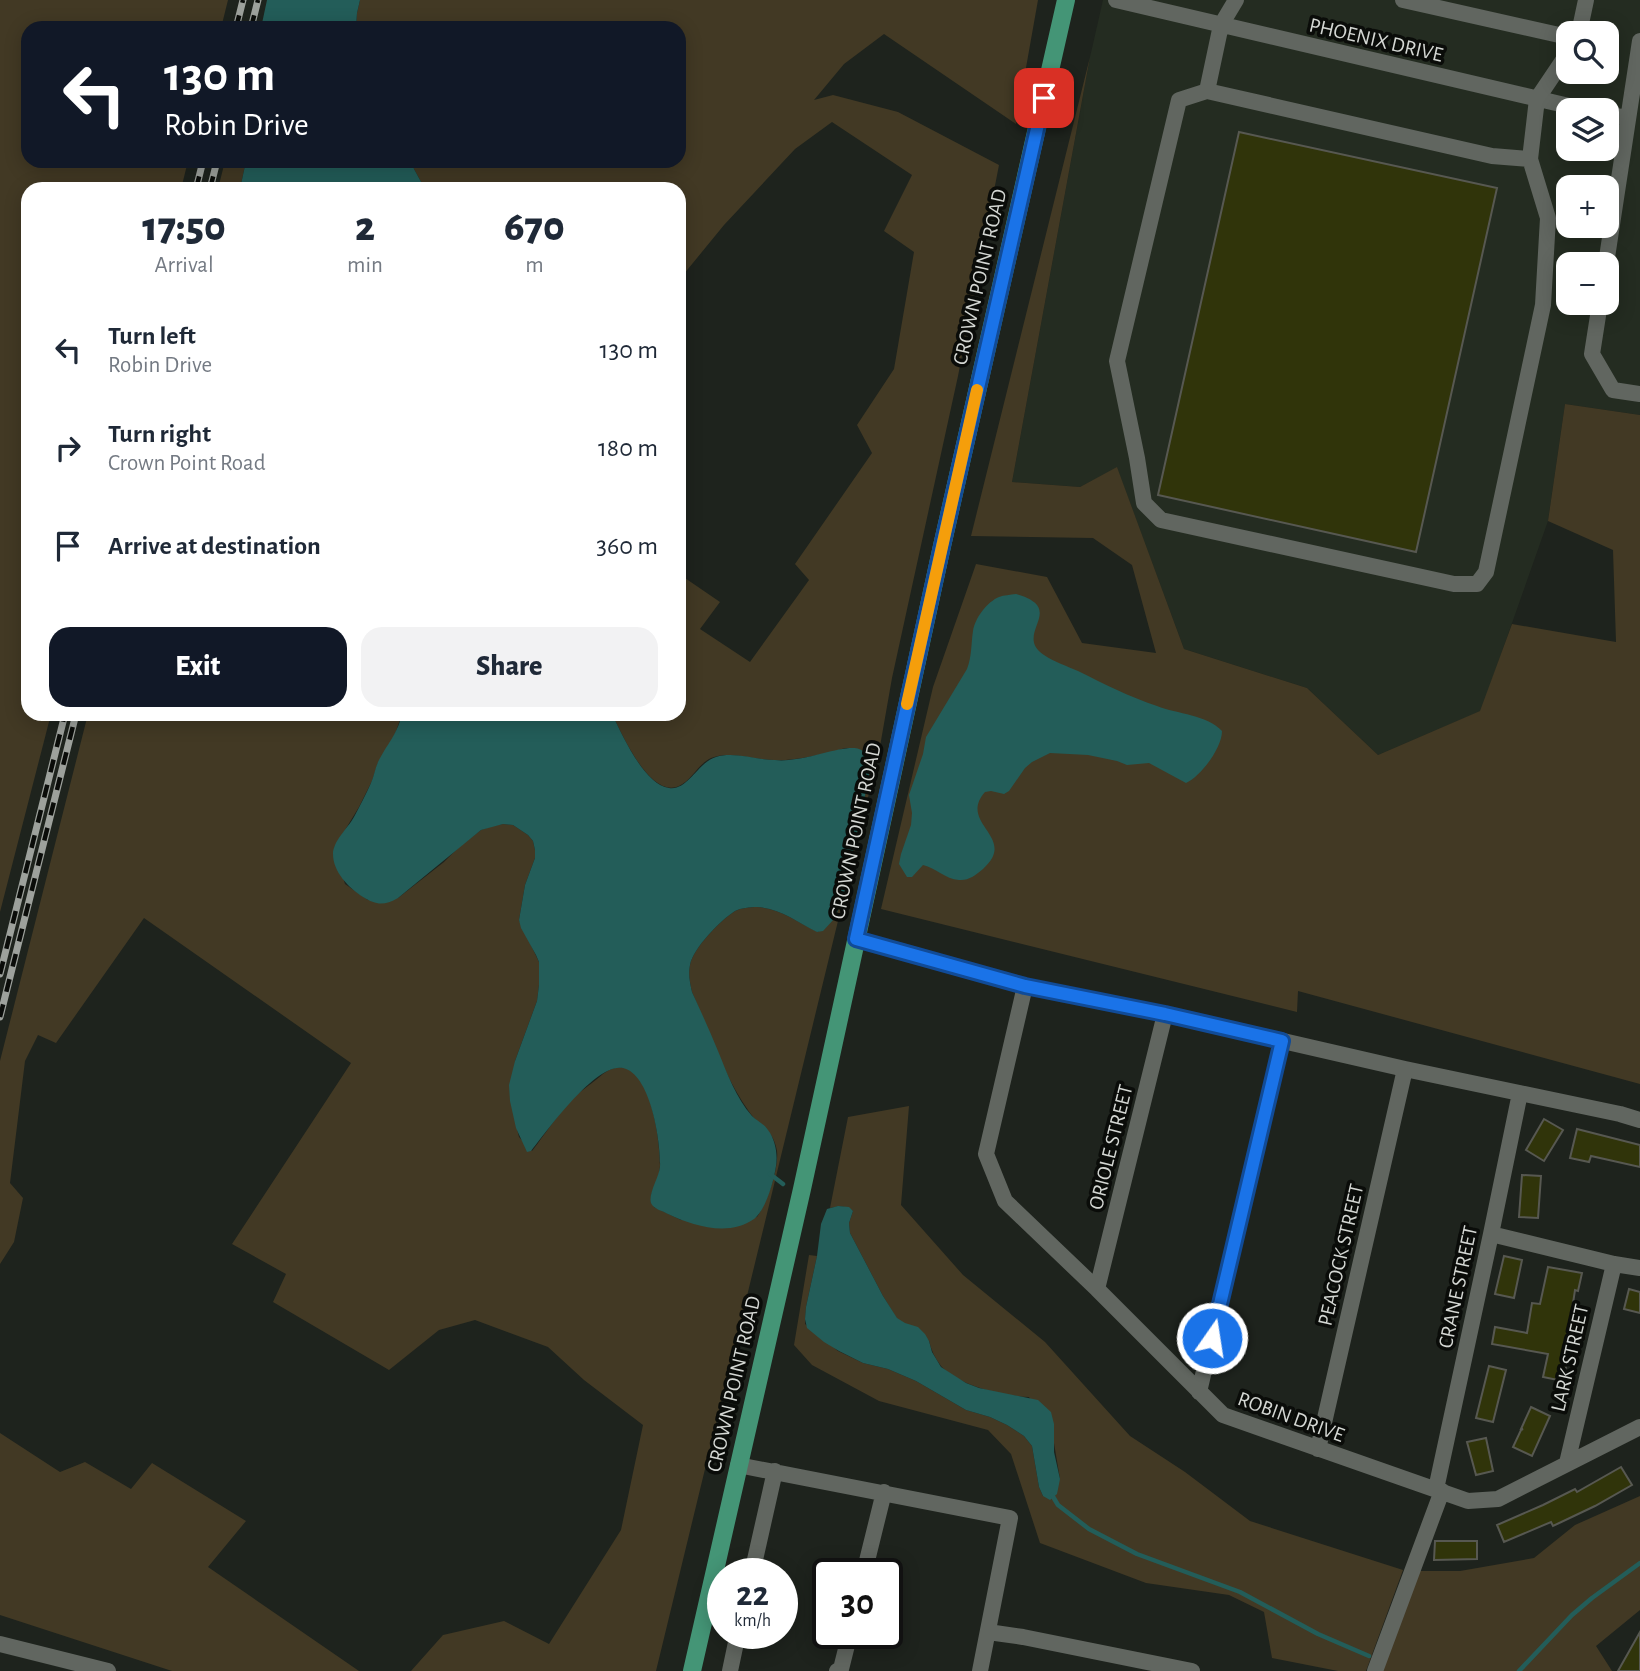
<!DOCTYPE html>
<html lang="en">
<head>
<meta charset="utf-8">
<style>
	body { margin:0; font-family:"Alegreya Sans",sans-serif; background:#f2f2f3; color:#1f2937; height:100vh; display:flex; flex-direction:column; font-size:26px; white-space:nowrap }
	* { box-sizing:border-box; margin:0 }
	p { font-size:23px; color:#747a83 }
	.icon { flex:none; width:38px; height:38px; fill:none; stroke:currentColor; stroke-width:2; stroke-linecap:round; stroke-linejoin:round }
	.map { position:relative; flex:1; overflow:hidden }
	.sheet { position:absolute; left:21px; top:182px; width:665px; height:539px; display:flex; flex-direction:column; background:#fff; border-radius:21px; box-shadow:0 4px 18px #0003 }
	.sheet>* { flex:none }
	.guide { position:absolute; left:21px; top:21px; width:665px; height:147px; border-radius:21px; box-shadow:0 4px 18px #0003; background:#111827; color:#fff; overflow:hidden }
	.buttons { position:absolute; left:1556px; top:21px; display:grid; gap:14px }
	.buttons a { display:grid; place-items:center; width:63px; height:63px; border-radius:14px; background:#fff; box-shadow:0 4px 18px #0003; font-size:35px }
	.speed { position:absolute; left:707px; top:1558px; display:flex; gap:14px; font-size:35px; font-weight:700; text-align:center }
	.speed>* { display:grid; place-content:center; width:91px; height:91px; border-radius:50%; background:#fff; box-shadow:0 4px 18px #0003; line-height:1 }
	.speed small { font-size:18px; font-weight:400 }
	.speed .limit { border:4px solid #111; border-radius:10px; background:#fff; color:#111 }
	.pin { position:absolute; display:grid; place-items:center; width:60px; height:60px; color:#fff; margin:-30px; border-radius:14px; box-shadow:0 4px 10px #0006 }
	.me { position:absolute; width:77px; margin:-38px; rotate:13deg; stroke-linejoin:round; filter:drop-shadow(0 0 5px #0008) }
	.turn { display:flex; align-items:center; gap:24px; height:147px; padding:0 28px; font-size:32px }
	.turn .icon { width:91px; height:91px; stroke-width:2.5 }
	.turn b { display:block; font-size:49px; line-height:60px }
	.eta { display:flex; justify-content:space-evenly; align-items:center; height:119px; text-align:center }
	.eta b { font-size:42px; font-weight:800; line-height:49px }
	.primary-button { display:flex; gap:14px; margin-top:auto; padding:14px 28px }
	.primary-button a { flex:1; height:80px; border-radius:21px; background:#111827; color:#fff; font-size:28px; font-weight:800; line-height:80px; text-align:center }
	.primary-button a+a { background:#f2f2f3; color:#1f2937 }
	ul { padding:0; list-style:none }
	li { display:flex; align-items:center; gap:21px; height:98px; padding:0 28px }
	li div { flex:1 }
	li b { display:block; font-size:26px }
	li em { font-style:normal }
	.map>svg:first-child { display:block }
	.built { fill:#242c21; fill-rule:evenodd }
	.green { fill:#423924 }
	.water { fill:#235d59 }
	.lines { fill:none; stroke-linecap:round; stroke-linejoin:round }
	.stream { stroke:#235d59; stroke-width:4.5 }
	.building { fill:#30340a; stroke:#575851; stroke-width:2 }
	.minor { stroke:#616660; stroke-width:16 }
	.major { stroke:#449576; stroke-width:18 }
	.rail-casing { stroke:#9da19c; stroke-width:7 }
	.rail { stroke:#0a0c09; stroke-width:4.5; stroke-dasharray:13; stroke-linecap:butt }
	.route-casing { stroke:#114b97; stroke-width:18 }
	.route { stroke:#1a73e8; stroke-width:12 }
	.slow { stroke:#f59e0b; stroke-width:12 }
	.labels { text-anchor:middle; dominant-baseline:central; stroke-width:7; stroke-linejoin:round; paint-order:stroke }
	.street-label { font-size:21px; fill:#d4d7d3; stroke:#0a0c09 }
</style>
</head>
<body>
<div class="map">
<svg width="1640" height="1671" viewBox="0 0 1640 1671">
	<rect width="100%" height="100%" fill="#1e231d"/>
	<!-- built -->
	<path class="built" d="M1103,0H1640V415L1565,404L1548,521L1481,711L1378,755L1307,688L1184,649L1117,468L1080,487L1012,482L1090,57ZM1568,33H1606V72H1568ZM1568,110H1606V149H1568ZM1568,187H1606V226H1568ZM1568,264H1606V303H1568Z"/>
	<!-- green -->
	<path class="green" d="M0,0H228L221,28H28V161H188L181,189H28V714H51L0,912Z
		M360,0H1038L1016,124L884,34L844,64L814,100L833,95L898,112L999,165L958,376L892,678L879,752L656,1671H411L443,1635L504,1621L549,1644L621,1530L643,1425L584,1380L548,1347L475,1320L439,1330L389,1370L273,1302L286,1274L232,1244L351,1063L144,918L56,1043L38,1035L25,1061L10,1183L23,1198L14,1242L0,1264V1061L88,714H402L393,740L378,763L372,781L359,807L334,848L345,884L368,900L398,898L444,862L460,846L481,830L492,826L503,824L513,825L528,835L533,841L535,850V858L525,885L519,920L539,962V985L537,1001L515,1061L514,1116L519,1137L532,1151C546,1133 559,1112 575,1096C582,1090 590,1085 597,1079C603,1074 607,1070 615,1068C651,1059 660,1142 660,1165C660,1177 654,1186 651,1196L654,1207L681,1220L757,1217C767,1202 779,1169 777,1151C773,1129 761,1128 750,1113C724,1077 710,1033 692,992C690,983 688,974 690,965C693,948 721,920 735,911C741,908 750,907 757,907C780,908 797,922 818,932L835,918L844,894L869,777V767L867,756C861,753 853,747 847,748C843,748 837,751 832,752C813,756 793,761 774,760C754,760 729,750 711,758C697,765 692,780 679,786C650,799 622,734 612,714H679V578L682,576L720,602L700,629L750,662L809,580L795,564L872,453L857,425L894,369L914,252L884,231L912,175L832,122L795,149L724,225L679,280V189H425L414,169L412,163L414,161H679V28H356L357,13Z
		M1090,57L1012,482L1080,487L1117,467L1184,649L1307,688L1378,755L1480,711L1512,624L1616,642L1613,550L1548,521L1565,404L1640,415V1084L1298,991L1297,1012L881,909L933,687L976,564L1047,577L1082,643L1156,653L1132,565L1093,538L971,536Z
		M225,161H246L240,189H218Z
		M909,1106L901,1205L963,1275L1045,1342L1130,1436L1185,1472L1250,1521L1403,1570L1366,1671H1338L1272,1658L1264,1612L1229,1595L1146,1583L1040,1543L1011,1454L988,1430L879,1401L812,1365L794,1345L809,1255L817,1256L806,1307L805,1324L838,1351L863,1363L888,1369L916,1381L966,1410L990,1417L1007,1425L1024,1436L1032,1446L1039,1487L1043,1496L1060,1479L1054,1443L1029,1397C1003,1396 959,1386 941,1366C935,1358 931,1350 929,1341L897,1319L883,1296L850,1233L849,1223L853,1211C846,1205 838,1206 830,1208L848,1117Z
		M0,1433L60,1472L85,1462L131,1489L152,1463L246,1521L208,1567L359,1671H172L0,1615Z
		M1640,1496V1610L1596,1646L1612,1671H1381L1419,1571H1460L1534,1558L1575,1525Z"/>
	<!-- water -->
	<path class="water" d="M267,0H360L357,13L356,28H261Z
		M246,161H414L412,163L414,169L425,189H240Z
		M1016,594C1069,609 1012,634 1044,655C1054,662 1067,666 1078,671C1104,684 1130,697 1157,706C1177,714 1208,715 1222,731C1222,748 1201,776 1186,783L1149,763L1127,765L1117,761L1088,755L1050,753L1032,762L1025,768L1009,791L1004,794L991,791L985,792C957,824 1019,837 983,869C976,875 968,881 959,880C945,879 936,868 923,865L912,877H907L899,864L901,854L911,825L912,813L909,795L923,754L926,737L967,669C972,656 971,644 973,631C975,618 987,602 999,597C1004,595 1010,595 1016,594Z
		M402,714H612C622,734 644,785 669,788C688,791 698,762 716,757C734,751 756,760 775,760C782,761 789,760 796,759C810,758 848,744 859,749C870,753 869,767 869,777L844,894L835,918L823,931L817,932C797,922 780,908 757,907C750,907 741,908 735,911C721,920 693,948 690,965C688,974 690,983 692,992C701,1012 710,1031 718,1051C727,1073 736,1098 752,1116C757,1121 764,1124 768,1130C775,1139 778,1154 776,1166C774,1180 766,1210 754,1219C729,1237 693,1226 668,1214C663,1211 653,1209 651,1203C648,1194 659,1177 660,1167C661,1143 651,1074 623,1068C596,1062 547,1131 531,1151L527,1152L516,1128L510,1101L509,1085L515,1061L537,1001L539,985V962L536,955L521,928L519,920L525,885L535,858V850L533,841L528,835L513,825L503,824L481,830L398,898C384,906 376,905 363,897C349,888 333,872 333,854C333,841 348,828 354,817C360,806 366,794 371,783C374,776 375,769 378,762C387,744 397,735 402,714Z
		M838,1206L849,1207L853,1211L849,1223L850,1233L883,1296L897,1318L905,1323L918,1327L925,1334L929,1341L932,1352L941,1367L966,1383L979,1388L1038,1400L1051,1412L1054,1424V1452L1060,1479L1057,1494L1050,1500L1043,1496L1039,1487L1032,1446L1024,1436L1007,1425L990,1417L966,1410L916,1381L888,1369L863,1363L839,1351L824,1342L807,1328L805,1319L806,1307L817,1256L821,1224L827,1209Z"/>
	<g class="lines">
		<!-- stream -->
		<path class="stream" d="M770,1174L783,1184
			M1052,1495L1058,1505L1089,1529L1137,1554L1240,1592L1318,1634L1369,1656
			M1519,1671L1572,1615L1592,1598L1640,1563"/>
	</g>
	<!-- building -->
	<path class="building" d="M1239,132L1497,188L1416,552L1158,495Z
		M1544,1119L1563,1130L1544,1161L1526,1150Z
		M1577,1129L1640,1145V1167L1591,1156L1589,1162L1570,1158Z
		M1522,1175L1541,1176L1538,1218L1519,1217Z
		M1504,1256L1522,1260L1514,1298L1495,1294Z
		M1548,1267L1582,1273L1578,1291L1575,1290L1568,1336L1572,1337L1563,1381L1543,1377L1548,1354L1492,1344L1495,1327L1527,1333L1532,1303L1540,1304Z
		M1629,1289L1640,1292V1313L1624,1309Z
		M1489,1366L1506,1370L1493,1422L1476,1418Z
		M1531,1407L1550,1416L1532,1456L1513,1447L1521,1430L1523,1429H1521Z
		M1486,1438L1493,1471L1476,1475L1467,1442Z
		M1621,1467L1632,1485L1595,1506L1553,1526L1551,1522L1504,1542L1497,1525L1543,1505L1575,1489L1577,1492Z
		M1435,1541H1477V1559L1434,1560Z
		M1640,1632V1671H1618Z"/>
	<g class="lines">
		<!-- minor -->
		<path class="minor" d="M1116,0L1586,110
			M1403,0L1568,37
			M1579,33L1586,0
			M1207,91L1221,25L1236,0
			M1606,114L1628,118
			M1530,159L1548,218L1543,305L1486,572L1477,584H1454L1161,520L1144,503L1137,458L1117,361L1179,100L1207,91L1492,156L1530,159L1537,99L1568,53
			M1606,264L1640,41
			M1600,303L1592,354L1613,390L1640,394
			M856,939L1025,986L1165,1014L1405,1069L1620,1114L1640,1120
			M1025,986L986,1154L1005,1201L1097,1289L1223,1415L1468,1501L1498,1499L1640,1427
			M1491,1234L1614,1264L1640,1268
			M1097,1289L1165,1014
			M1199,1392L1282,1041
			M1318,1449L1405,1069
			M1567,1463L1614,1264
			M738,1465L1010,1518L980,1671
			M1436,1489L1491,1234L1520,1093
			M752,1573L775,1471
			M864,1573L884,1492
			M988,1632L1023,1637L1192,1671
			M0,1644L108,1671
			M730,1671L738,1633
			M837,1671L841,1669L850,1633
			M1375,1671L1442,1491"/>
		<!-- major -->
		<path class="major" d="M692,1671L802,1189L942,546L1066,0"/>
		<defs>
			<path id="rail" d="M236,28L243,0
				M251,28L258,0
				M196,189L203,161
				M210,189L217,161
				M0,974L65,714
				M0,1017L76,714"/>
		</defs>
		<!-- rail casing -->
		<use href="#rail" class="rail-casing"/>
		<!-- rail -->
		<use href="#rail" class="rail"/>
	</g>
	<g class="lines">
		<defs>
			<path id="route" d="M1044,98L942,546L856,939L1025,986L1165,1014L1282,1041L1212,1338"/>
		</defs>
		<!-- route casing -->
		<use href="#route" class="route-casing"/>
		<!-- route -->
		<use href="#route" class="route"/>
		<!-- slow -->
		<path class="slow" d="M907,704L977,390"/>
	</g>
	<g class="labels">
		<!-- street labels -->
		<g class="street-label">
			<text transform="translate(1376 40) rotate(13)">PHOENIX DRIVE</text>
			<text transform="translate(980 277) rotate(-77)">CROWN POINT ROAD</text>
			<text transform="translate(856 831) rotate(-78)">CROWN POINT ROAD</text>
			<text transform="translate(1111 1147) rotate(-76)">ORIOLE STREET</text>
			<text transform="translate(1341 1255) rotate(-77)">PEACOCK STREET</text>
			<text transform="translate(1458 1287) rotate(-78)">CRANE STREET</text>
			<text transform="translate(1570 1358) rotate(-77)">LARK STREET</text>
			<text transform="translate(734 1384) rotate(-77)">CROWN POINT ROAD</text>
			<text transform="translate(1291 1417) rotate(20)">ROBIN DRIVE</text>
		</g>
	</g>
</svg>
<div class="buttons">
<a><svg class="icon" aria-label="search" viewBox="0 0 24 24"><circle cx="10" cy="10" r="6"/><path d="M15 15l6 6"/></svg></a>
<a><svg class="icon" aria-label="layers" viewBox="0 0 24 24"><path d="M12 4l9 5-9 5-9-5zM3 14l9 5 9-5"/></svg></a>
<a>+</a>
<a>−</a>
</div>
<div class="speed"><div>22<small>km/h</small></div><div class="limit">30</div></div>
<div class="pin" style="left:1044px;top:98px;background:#d93025"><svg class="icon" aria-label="arrive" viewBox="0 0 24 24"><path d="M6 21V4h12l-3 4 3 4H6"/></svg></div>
<svg class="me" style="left:1212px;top:1338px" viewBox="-20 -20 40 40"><circle r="17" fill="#1a73e8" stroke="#fff" stroke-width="3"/><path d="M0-11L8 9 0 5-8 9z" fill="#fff"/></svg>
<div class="guide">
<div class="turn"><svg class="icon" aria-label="left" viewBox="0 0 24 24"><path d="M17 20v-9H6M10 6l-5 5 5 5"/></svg><div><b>130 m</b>Robin Drive</div></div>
</div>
<section class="sheet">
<div class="eta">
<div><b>17:50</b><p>Arrival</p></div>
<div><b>2</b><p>min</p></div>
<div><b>670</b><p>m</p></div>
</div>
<ul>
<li><svg class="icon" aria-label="left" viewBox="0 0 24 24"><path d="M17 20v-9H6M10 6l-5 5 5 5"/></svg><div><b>Turn left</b><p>Robin Drive</p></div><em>130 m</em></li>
<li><svg class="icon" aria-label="right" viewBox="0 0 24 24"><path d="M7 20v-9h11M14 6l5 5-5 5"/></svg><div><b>Turn right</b><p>Crown Point Road</p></div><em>180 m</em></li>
<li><svg class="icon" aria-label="arrive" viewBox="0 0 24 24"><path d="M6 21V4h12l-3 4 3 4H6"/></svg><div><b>Arrive at destination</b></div><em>360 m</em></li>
</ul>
<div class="primary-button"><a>Exit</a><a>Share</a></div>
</section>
</div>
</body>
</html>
